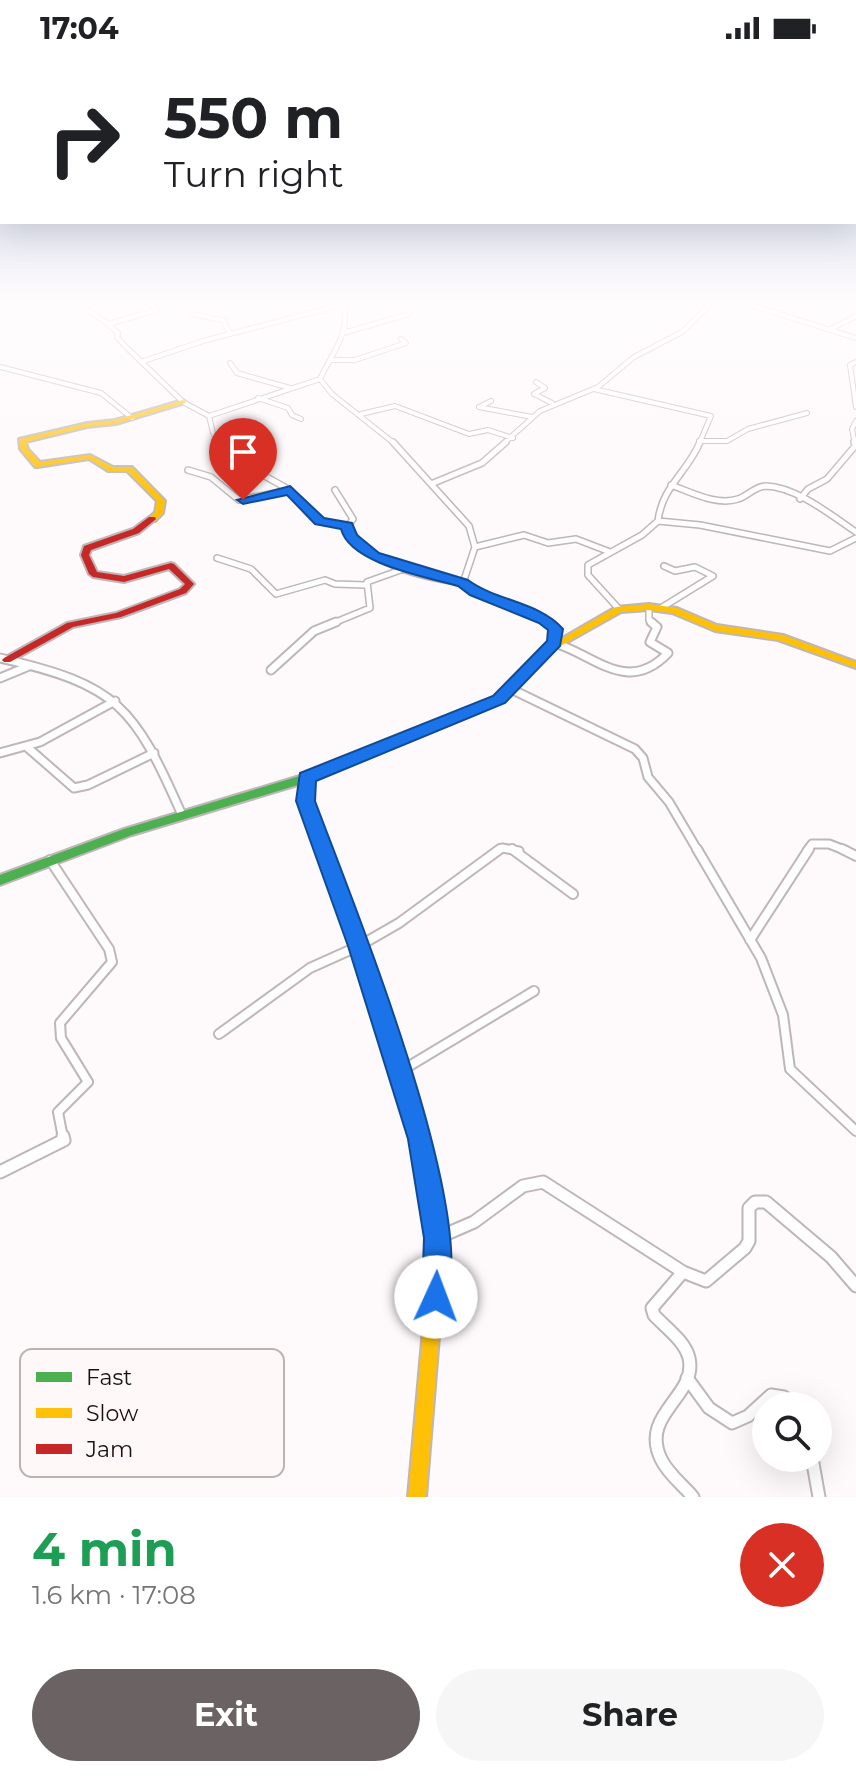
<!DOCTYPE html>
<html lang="en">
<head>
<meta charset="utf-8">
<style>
	body { margin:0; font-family:Montserrat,sans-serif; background:#f6f6f6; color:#202124; height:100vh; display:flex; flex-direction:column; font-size:30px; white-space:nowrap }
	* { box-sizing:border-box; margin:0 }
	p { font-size:26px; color:#757577 }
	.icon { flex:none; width:44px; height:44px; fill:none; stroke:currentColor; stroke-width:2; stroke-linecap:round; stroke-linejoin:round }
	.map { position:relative; height:1441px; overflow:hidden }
	.drawer { display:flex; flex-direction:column; background:#fff; flex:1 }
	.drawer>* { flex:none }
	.hud { position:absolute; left:0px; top:0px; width:856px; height:168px; box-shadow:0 8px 32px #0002; background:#fff; color:#202124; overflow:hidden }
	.buttons { position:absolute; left:752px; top:1336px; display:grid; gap:16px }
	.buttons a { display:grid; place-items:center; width:80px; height:80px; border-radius:50%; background:#fff; box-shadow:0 8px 32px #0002; font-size:40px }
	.pin { position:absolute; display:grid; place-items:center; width:68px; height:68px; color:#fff; margin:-82px -34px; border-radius:50% 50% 50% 0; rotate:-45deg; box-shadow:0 0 8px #0007 }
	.pin .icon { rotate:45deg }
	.me { position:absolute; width:88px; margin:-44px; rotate:2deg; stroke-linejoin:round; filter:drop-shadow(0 0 6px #0008) }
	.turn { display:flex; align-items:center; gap:28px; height:168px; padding:0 32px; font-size:36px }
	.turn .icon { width:104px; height:104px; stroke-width:2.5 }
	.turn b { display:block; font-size:56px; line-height:68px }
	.round { display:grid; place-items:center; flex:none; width:84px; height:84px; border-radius:42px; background:#f6f6f6 }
	.summary { display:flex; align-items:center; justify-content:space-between; height:136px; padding:0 32px }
	h1 { font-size:48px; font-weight:700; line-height:60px; color:#1e9e55 }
	.button { display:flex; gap:16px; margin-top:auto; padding:16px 32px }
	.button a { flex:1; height:92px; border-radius:48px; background:#6a6263; color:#fff; font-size:32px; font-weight:700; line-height:92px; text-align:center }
	.button a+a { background:#f6f6f6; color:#202124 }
	.status { display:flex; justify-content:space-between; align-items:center; height:56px; padding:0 40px; background:#fff; direction:ltr }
	.status svg { height:22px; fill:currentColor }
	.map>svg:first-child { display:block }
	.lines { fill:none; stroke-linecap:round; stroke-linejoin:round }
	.street-far4-casing { stroke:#beb6b7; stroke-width:6 }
	.street-far3-casing { stroke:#beb6b7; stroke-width:8 }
	.street-far2-casing { stroke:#beb6b7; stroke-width:11 }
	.street-far1-casing { stroke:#beb6b7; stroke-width:12 }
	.street-casing { stroke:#beb6b7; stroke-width:15 }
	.fast-casing { stroke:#beb6b7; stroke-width:4 }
	.slow-casing { stroke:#beb6b7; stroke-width:4 }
	.jam-casing { stroke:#beb6b7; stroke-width:4 }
	.street-far4 { stroke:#fffefe; stroke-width:4 }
	.street-far3 { stroke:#fffefe; stroke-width:5 }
	.street-far2 { stroke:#fffefe; stroke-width:7 }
	.street-far1 { stroke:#fffefe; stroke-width:8 }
	.street { stroke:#fffefe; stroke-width:11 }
	.fast { fill:#4caf50; fill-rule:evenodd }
	.slow { fill:#ffc107; fill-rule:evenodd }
	.jam { fill:#c62828; fill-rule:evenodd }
	.route { fill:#1a73e8; stroke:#114b97; stroke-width:2 }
	.key { fill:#fff8f9; stroke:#bab2b3; stroke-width:2 }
	.key-label { font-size:22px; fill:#1a1011 }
</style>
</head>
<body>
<div class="status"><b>17:04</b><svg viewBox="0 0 49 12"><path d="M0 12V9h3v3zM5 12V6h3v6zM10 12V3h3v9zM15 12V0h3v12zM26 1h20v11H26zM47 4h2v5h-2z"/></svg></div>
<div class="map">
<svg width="856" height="1441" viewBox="0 0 856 1441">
	<rect width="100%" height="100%" fill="#fef9fa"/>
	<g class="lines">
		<defs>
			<path id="street-far4" d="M148,244L157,254L108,268L118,277L117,281L124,289L183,346L209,360L320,323
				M341,244C355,272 331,298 320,323L332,338L395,388
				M734,244L856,282
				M81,249L108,268
				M192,258L223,264L230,278
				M831,273L856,260
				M343,277L409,258
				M330,304H355L406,287L401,283
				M141,306L203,285L345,248
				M856,306L850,309L856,351
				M230,307L237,317L290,332
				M0,311L101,337L132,362
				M536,326L545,332L534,338L552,347
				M594,333L711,360L699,388
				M258,342L288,352L292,359L301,363
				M491,345L479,351L532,361
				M361,358L395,350L469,378L488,374L513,382
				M209,360L213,377L220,388
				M699,385H727L748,373L807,357
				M503,388L540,355L598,331L634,301L682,276L715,244
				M855,388L852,373L856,365"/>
			<path id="street-far3" d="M219,386L229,400L288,433L319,465L348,470
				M393,386L469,470L475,491L463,527L550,568
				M188,414L211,421L239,444L290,434
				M431,428L482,407L506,386
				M671,429C691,436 716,450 738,443C748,440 755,430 766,430C797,431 832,460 856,476
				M335,434L353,463L348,470C370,510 421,521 463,527
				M800,443L808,433L827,423L855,390L854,386
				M658,465L700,469L830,495L856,482
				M475,491L524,479L548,487L576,483L610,496
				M217,502L251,513L276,538L325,524L335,528L365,529
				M649,551V564L654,568
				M661,552L713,520L695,511L675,515L664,510
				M619,553L588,519V509L642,479L658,465C662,430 688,416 700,386
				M331,568L370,552L367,526L406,512"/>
			<path id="street-far2" d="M548,566L556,573L555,587C596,600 628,639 668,597L650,586L657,571L651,566
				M0,602C118,629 134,650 182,759
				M271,614L314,575L336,566
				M0,622L29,610
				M511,633L635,693L643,702L648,721L669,746L698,795
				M27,691L74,732L88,729L154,697
				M0,697L40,686L115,645
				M497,795L502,792L519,795
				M807,795L812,788H829L847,795"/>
			<path id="street-far1" d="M512,793L573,838
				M697,793L761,902L783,959L790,1013L856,1075
				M842,793L856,800
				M50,804L109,893L112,906L60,967L61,982L88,1026L58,1056L63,1082
				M750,884L809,793
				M219,978L310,912L359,890L399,867L500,793
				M401,1015L534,935"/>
			<path id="street" d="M0,1116L64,1084L63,1080
				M437,1182L474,1166L523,1130L543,1126L683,1216L706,1225L745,1192L749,1185V1152L755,1146H766L831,1201L856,1230
				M683,1216L652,1252L654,1259C665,1271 685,1285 689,1302C698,1340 639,1358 661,1403C668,1418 683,1429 693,1441
				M687,1322L709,1352L732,1367L748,1360L771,1339L784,1341L794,1350
				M812,1402L819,1441"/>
			<path id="fast" d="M545,592L550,595L548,597L509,641L478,657L311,725L132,779L0,829V819L124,773L303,719L470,653L501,637L542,593Z"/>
			<path id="slow" d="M183,344L186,346L185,347L116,368L87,371L26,386L28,393L40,406L90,399L113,411H132L165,445L163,457L155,465H149L148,463L155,456L157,445L127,415H108L89,403L38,411H35L20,393L19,383L87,367L115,364Z
				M649,548L677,552L717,569L783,579L856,606V612L778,584L715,575L672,557L649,554L621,556L548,597L545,598L540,595L616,551Z
				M397,997L402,999L404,1003L427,1083L439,1138L445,1207L426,1441H408L429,1207L423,1138L413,1083L390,1003L392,999Z"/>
			<path id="jam" d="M149,461H155L156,463L139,477L91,494L89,499L97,516L124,520L171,507L174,508L194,528L186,537L121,561L73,571L10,606H4L2,604L4,602L67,567L116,557L180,533L185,528L169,513L124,526L93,521L89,518L81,499L84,490L133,473Z
				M307,718L313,722L311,745L404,1003L402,1007L397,1009L392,1007L390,1003L299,745L301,722Z"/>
		</defs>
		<!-- street-far4 casing -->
		<use href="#street-far4" class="street-far4-casing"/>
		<!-- street-far3 casing -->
		<use href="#street-far3" class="street-far3-casing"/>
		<!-- street-far2 casing -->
		<use href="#street-far2" class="street-far2-casing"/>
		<!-- street-far1 casing -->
		<use href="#street-far1" class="street-far1-casing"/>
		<!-- street casing -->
		<use href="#street" class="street-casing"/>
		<!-- fast casing -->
		<use href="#fast" class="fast-casing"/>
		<!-- slow casing -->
		<use href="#slow" class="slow-casing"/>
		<!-- jam casing -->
		<use href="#jam" class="jam-casing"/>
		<!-- street-far4 -->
		<use href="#street-far4" class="street-far4"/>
		<!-- street-far3 -->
		<use href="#street-far3" class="street-far3"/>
		<!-- street-far2 -->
		<use href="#street-far2" class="street-far2"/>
		<!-- street-far1 -->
		<use href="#street-far1" class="street-far1"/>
		<!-- street -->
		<use href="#street" class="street"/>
		<!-- fast -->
		<use href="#fast" class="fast"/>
		<!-- slow -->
		<use href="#slow" class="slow"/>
		<!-- jam -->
		<use href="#jam" class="jam"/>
	</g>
	<!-- sky -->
	<linearGradient id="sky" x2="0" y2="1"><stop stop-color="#abbada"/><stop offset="0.55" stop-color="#fffcfd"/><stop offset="1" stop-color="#fffcfd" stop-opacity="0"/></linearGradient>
	<rect width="856" height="445" fill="url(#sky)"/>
	<!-- route -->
	<path class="route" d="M290,430L324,462L352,467L357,479L379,497L468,524C496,545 540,546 563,573L560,590L505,647L316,725L315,745C351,842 482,1161 445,1250L436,1254L426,1250L422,1241L424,1182L408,1083L348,890L296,745L300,717L493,640L547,585L548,574L539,567L470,539L458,530C427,521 350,508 341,473L315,468L287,439L243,448L237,444Z"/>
	<!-- legend -->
	<rect x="20" y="1293" width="264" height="128" rx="12" class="key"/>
	<rect x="36" y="1316" width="36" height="10" fill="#4caf50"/>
	<rect x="36" y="1352" width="36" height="10" fill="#ffc107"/>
	<rect x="36" y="1388" width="36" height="10" fill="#c62828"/>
	<g class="key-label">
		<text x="86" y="1329">Fast</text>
		<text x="86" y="1365">Slow</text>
		<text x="86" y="1401">Jam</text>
	</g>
</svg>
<div class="buttons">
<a><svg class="icon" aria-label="search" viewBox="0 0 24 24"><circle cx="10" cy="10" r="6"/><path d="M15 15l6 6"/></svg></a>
</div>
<div class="pin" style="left:243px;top:444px;background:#d93025"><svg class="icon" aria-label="arrive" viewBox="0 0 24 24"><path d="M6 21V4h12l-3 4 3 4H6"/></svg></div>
<svg class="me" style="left:436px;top:1241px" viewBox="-20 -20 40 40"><circle r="19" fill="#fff"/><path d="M0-13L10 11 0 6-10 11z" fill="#1a73e8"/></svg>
<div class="hud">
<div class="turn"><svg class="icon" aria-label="right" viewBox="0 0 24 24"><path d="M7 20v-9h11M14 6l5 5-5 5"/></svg><div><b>550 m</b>Turn right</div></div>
</div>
</div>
<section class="drawer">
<div class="summary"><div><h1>4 min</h1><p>1.6 km · 17:08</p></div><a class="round" style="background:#d93025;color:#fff"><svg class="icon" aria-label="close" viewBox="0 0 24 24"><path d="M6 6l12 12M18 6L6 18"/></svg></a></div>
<div class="button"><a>Exit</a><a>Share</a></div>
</section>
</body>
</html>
